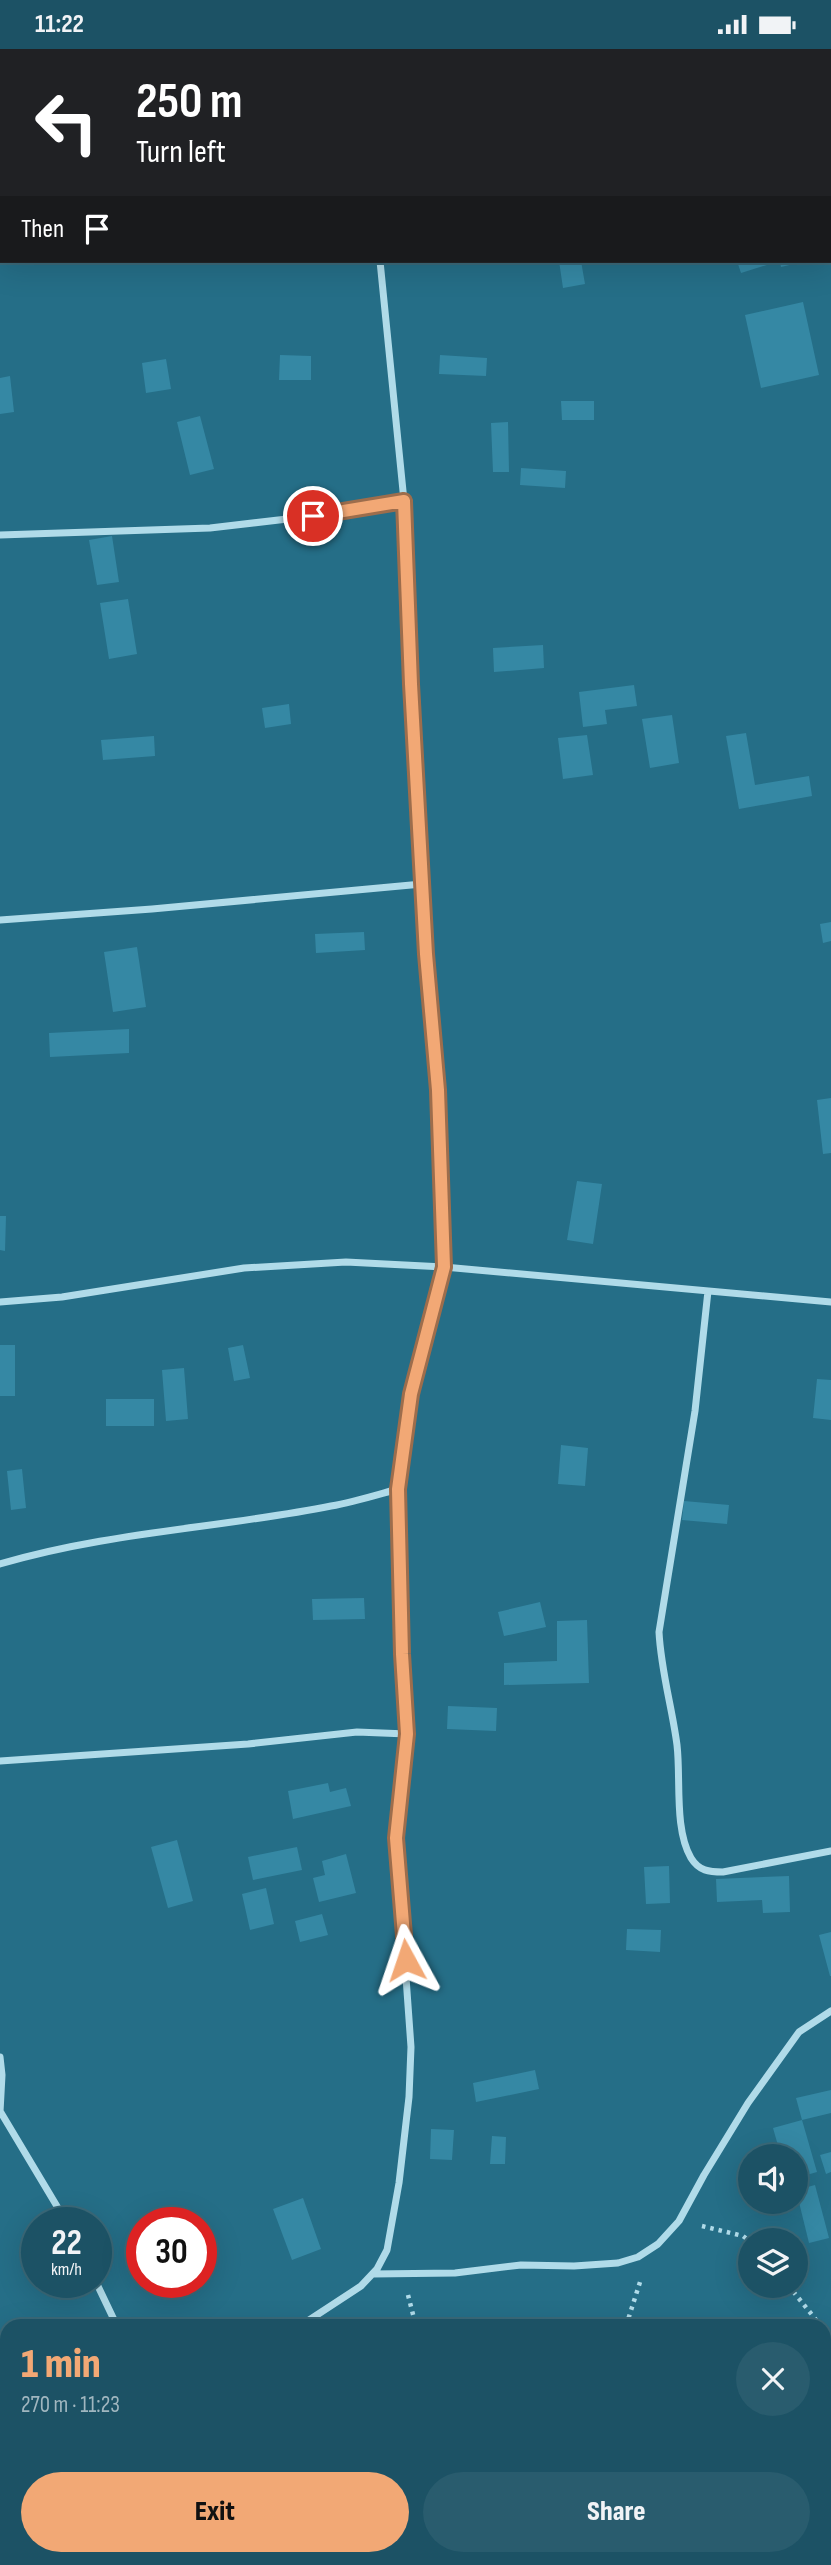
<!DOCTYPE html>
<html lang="en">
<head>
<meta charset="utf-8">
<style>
	body { margin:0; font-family:"Sofia Sans Condensed",sans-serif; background:#295c6e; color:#f1f3f6; height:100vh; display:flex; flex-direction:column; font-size:26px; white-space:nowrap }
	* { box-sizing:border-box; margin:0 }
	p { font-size:23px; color:#a0b6bf }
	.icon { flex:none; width:38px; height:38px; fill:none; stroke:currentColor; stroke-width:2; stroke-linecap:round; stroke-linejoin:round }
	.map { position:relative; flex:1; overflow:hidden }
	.sheet { position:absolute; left:0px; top:2270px; width:831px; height:247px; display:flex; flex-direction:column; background:#1c5265; border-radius:21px 21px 0 0; box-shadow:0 7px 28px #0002,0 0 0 2px #3a6979 }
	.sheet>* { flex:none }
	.guide { position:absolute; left:0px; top:0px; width:831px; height:214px; box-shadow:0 7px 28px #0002,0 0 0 2px #3a6979; background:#202124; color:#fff; overflow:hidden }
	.tools { position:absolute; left:738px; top:2095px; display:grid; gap:14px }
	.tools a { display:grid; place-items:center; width:70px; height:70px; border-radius:50%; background:#1c5265; box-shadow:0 7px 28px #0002,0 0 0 2px #3a6979; font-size:35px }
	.speed { position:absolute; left:21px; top:2158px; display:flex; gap:14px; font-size:35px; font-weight:700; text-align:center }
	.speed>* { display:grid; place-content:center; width:91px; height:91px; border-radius:50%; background:#1c5265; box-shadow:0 7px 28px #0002,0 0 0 2px #3a6979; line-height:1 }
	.speed small { font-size:18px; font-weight:400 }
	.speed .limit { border:10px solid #d22; background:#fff; color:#111 }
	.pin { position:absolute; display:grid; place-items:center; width:60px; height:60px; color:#fff; margin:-30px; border:4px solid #fff; border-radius:50%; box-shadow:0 2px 7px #0007 }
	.me { position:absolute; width:77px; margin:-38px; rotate:355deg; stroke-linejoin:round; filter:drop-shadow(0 0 5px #0008) }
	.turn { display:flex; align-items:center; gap:24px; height:147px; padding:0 21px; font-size:32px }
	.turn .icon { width:91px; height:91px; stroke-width:2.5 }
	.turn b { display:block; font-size:49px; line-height:60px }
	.then { display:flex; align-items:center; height:66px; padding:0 21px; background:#0003; gap:14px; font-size:26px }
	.round { display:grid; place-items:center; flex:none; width:74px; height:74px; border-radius:37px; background:#295c6e }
	.headline { display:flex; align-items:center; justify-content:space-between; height:119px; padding:0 21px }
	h1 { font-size:42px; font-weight:800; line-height:52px; color:#f2a875 }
	.button { display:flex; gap:14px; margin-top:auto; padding:14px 21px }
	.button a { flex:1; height:80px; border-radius:42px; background:#f2a875; color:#111; font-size:28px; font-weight:800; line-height:80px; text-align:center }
	.button a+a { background:#295c6e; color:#f1f3f6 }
	.status { display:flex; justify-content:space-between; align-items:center; height:49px; padding:0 35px; background:#1c5265; direction:ltr }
	.status svg { height:19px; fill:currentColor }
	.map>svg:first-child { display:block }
	.building { fill:#3588a4 }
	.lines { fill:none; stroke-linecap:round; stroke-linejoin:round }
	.path { stroke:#b0dbe9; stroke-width:4.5; stroke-dasharray:3.5 5; stroke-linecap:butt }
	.minor { stroke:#b0dbe9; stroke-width:7 }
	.route-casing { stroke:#9d6d4c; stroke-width:18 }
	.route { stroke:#f2a875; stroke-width:12 }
</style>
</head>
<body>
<div class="status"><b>11:22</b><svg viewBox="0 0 49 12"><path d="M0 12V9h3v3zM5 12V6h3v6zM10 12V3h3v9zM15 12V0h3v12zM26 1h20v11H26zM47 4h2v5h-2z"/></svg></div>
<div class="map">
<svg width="831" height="2516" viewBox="0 0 831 2516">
	<rect width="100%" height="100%" fill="#256e87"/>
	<!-- building -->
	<path class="building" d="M559,212H581L585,235L563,239Z
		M737,212H769L770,215L741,224Z
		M780,212H802V213L781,218Z
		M803,253L819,326L761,339L745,266Z
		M280,306L311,307V331H279Z
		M440,306L487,309L486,327L439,325Z
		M166,310L171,340L146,344L142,314Z
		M10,327L14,363L0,365V329Z
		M561,352H594V371H562Z
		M200,367L214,420L190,426L177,373Z
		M508,373L509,423H493L491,374Z
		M521,419L566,422L565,439L520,436Z
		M112,487L119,533L97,536L89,491Z
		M128,550L137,605L109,610L100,554Z
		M543,596L544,619L494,623L493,599Z
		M634,636L637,657L605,661L607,675L583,678L579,643Z
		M289,655L291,675L265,679L262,659Z
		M672,666L679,714L650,719L642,670Z
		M746,684L755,736L809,727L812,747L739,760L726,687Z
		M587,686L593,726L563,730L558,689Z
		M154,687L155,707L103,711L101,691Z
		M831,873V892L823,894L820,875Z
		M364,883L365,901L316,904L315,885Z
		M137,898L146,958L113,963L104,903Z
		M129,980V1004L50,1008L49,984Z
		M831,1049V1104L823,1105L817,1051Z
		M577,1132L602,1135L593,1195L567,1191Z
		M0,1167H6L5,1202L0,1201Z
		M0,1296H15V1347H0Z
		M243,1296L250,1329L234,1332L228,1299Z
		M184,1319L188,1370L166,1372L162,1321Z
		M817,1330L831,1331V1371L813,1369Z
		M106,1350H154V1377H106Z
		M561,1396L588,1399L585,1437L558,1435Z
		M22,1420L26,1459L11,1461L7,1422Z
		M684,1452L729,1456L727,1475L682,1471Z
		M364,1549L365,1570L313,1571L312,1550Z
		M540,1553L546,1578L504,1587L498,1563Z
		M587,1571L589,1634L504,1636V1614L557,1612V1572Z
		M448,1657L497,1659L496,1682L447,1680Z
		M328,1734L330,1743L346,1739L351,1757L293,1770L288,1742Z
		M177,1791L193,1852L168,1859L151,1798Z
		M297,1798L302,1821L253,1831L248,1808Z
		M346,1805L356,1844L319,1853L313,1829L325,1826L322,1812Z
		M669,1817L670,1854L646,1855L644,1818Z
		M789,1827L790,1863L763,1864L762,1851L717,1853L716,1830Z
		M266,1839L274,1875L250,1881L242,1845Z
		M322,1865L328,1886L300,1893L295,1872Z
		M627,1880L661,1881L660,1903L626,1901Z
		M831,1883V1927H830L819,1886Z
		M535,2021L539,2040L476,2053L473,2034Z
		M831,2041V2064L802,2071L796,2049Z
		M802,2071L817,2123L796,2129V2107H781L773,2079Z
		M431,2080L454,2081L452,2111L430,2110Z
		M492,2087L506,2088L505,2115H490Z
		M831,2103V2123L826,2125L820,2106Z
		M815,2136L829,2189L809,2194L796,2141Z
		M303,2149L321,2200L292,2211L273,2160Z
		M7,2282V2314L0,2316V2284Z
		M33,2510H57L59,2516H35Z"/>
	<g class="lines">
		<!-- path -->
		<path class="path" d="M702,2177L743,2187L751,2193
			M788,2236L821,2277
			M408,2246L416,2277
			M626,2277L641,2230
			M824,2280L831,2286
			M824,2320H831
			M0,2437L7,2431
			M824,2466H831
			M443,2510L444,2516
			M569,2516L573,2510"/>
		<!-- minor -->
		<path class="minor" d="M55,0L119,2
			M357,0V2
			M30,2L50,0
			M376,2L386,0
			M0,5L2,4
			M0,486L210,479L313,467L404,452
			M0,871L152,860L422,835
			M708,1242L695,1362L659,1583C661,1622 672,1658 677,1696C681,1730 674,1780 691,1809C699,1822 709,1823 723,1823L831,1802
			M0,1253L62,1248L244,1219L346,1213L444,1218L831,1253
			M0,1515C108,1483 221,1479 331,1457C354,1453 376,1446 398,1440
			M0,1712L248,1695L357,1683L407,1685
			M0,2008L2,2026L0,2063
			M0,2062L67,2174
			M373,2225L455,2224L521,2216L574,2217L618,2214L638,2208L658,2195L679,2172L704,2126L748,2054L799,1983L831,1962
			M96,2233L117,2277
			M300,2277L361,2237L377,2220L387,2201L399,2134L409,2048L411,1998L396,1789L407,1685L402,1605L398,1440L411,1345L444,1218L438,1041L426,906L411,635L404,452L380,212
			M175,2510L176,2516"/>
	</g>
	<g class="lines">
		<defs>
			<path id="route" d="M313,467L404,452L411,635L426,905L438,1041L444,1218L411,1345L398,1440L402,1605L407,1685L396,1789L406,1911"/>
		</defs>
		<!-- route casing -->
		<use href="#route" class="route-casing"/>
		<!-- route -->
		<use href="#route" class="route"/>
	</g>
</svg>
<div class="tools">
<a><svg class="icon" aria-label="sound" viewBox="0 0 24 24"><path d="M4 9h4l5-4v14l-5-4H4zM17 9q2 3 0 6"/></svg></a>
<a><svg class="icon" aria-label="layers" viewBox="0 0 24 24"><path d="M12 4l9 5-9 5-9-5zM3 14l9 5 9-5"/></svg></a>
</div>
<div class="speed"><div>22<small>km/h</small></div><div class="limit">30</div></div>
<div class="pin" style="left:313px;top:467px;background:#d93025"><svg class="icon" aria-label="arrive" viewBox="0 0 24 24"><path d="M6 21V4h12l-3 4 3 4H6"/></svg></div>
<svg class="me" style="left:406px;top:1911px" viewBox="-20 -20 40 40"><path d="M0-17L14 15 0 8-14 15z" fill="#f2a875" stroke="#fff" stroke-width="4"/></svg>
<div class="guide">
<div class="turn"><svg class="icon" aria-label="left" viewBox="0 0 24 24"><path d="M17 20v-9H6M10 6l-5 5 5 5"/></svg><div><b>250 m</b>Turn left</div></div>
<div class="then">Then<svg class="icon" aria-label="arrive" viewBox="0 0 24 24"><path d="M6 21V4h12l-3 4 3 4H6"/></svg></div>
</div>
<section class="sheet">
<div class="headline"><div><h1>1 min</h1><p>270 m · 11:23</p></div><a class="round"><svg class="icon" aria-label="close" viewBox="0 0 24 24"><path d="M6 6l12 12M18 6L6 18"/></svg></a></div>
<div class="button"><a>Exit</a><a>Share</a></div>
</section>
</div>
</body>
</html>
